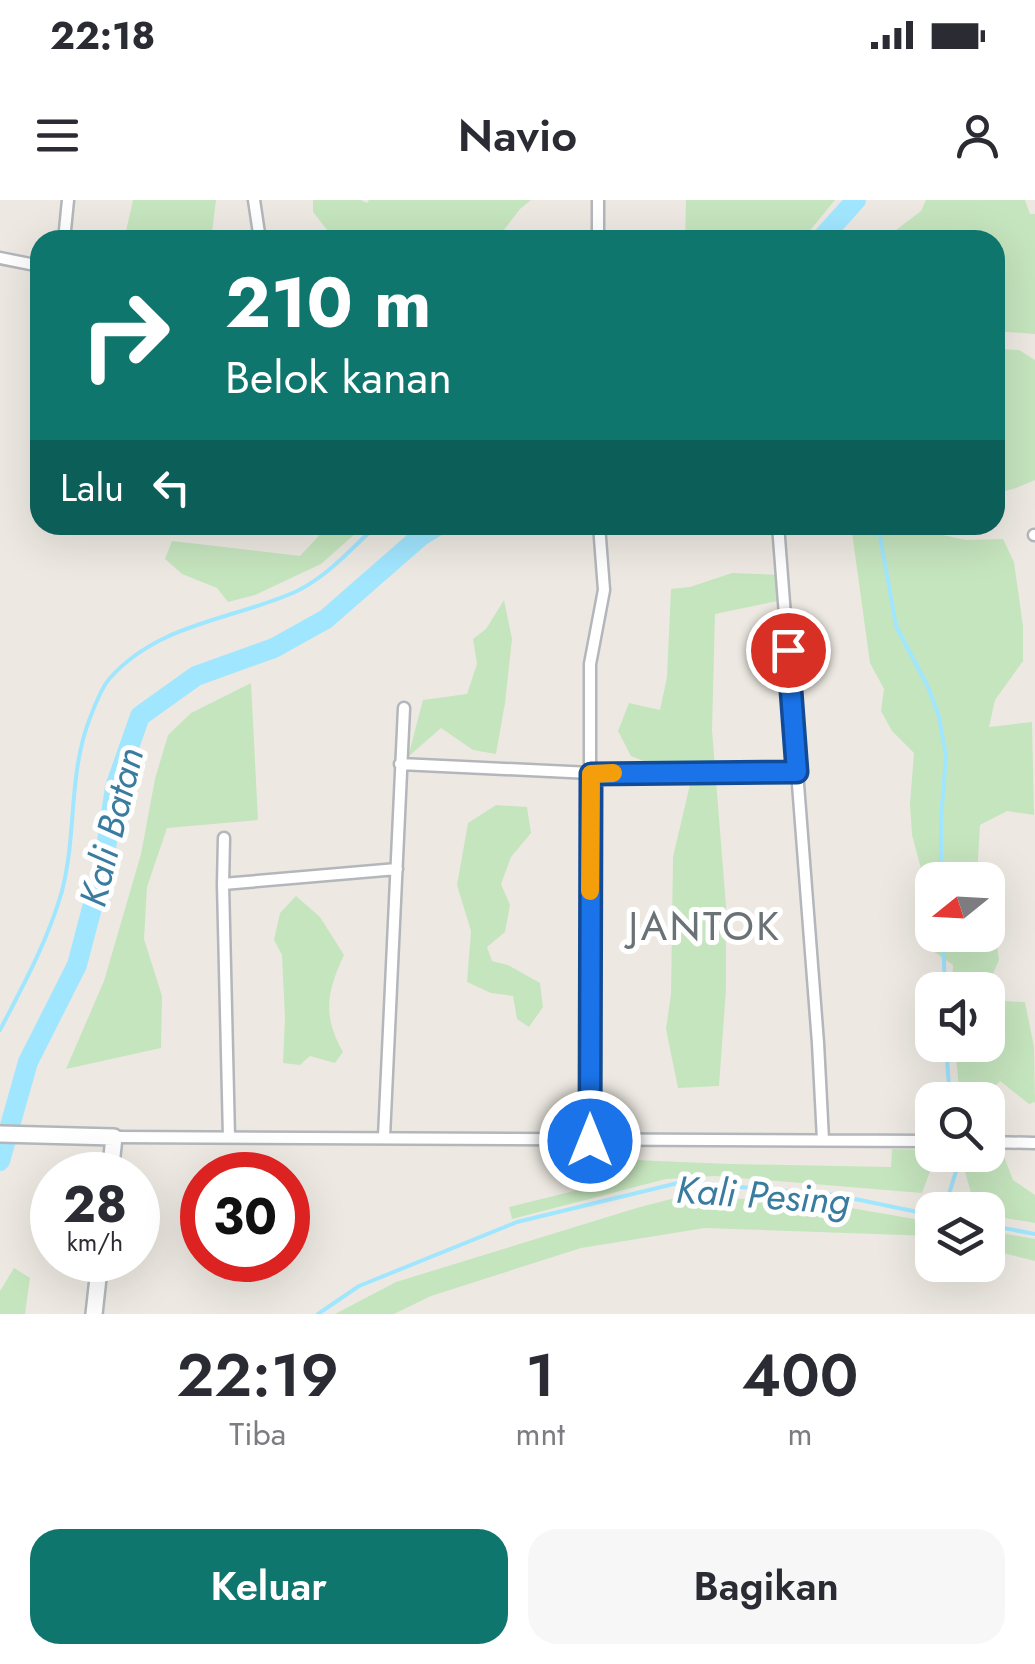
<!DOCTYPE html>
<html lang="id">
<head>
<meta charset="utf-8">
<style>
	body { margin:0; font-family:Jost,sans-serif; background:#f7f7f7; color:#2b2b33; height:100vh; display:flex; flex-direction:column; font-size:38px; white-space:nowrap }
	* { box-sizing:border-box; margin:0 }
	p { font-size:32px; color:#7c7c81 }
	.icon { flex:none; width:55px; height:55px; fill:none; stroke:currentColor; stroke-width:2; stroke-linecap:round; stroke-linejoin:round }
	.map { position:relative; height:1114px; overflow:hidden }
	.panel { display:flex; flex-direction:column; background:#fff; flex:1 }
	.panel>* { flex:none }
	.top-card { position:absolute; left:30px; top:30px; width:975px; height:305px; border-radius:30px; box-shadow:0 10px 40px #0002; background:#0f766e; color:#fff; overflow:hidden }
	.needle { width:65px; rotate:252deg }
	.fabs { position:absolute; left:915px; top:662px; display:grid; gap:20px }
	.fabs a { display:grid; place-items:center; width:90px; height:90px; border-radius:20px; background:#fff; box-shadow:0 10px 40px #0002; font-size:50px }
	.speed { position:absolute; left:30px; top:952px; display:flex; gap:20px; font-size:50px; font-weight:700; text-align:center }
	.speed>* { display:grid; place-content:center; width:130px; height:130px; border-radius:50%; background:#fff; box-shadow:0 10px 40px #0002; line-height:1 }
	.speed small { font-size:25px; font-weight:400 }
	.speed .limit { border:15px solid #d22; background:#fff; color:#111 }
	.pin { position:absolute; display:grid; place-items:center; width:85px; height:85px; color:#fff; margin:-42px; border:5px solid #fff; border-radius:50%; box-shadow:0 2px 10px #0007 }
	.me { position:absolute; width:110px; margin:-55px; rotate:0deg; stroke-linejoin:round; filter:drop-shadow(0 0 8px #0008) }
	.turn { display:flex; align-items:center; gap:35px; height:210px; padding:0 30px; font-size:45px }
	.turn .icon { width:130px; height:130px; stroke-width:2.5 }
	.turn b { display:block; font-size:70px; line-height:85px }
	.then { display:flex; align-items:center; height:95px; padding:0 30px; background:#0003; gap:20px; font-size:38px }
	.eta { display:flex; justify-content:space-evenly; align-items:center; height:170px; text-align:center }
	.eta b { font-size:60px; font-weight:600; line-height:70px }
	.primary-button { display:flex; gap:20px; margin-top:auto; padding:20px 30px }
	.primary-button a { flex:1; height:115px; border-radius:30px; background:#0f766e; color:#fff; font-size:40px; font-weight:600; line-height:115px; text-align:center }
	.primary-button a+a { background:#f7f7f7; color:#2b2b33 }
	.status { display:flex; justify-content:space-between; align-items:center; height:70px; padding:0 50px; background:#fff; direction:ltr }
	.status svg { height:28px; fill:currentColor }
	header { display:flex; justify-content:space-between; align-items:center; height:130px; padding:0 30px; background:#fff; font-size:45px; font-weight:600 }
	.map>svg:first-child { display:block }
	.green { fill:#c5e5be }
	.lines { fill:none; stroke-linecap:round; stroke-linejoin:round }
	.stream { stroke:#a1e6ff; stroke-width:4 }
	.river { stroke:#a1e6ff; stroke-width:20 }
	.street-casing { stroke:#b3b6ba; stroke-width:15 }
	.secondary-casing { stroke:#b1b7ba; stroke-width:20 }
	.street { stroke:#fff; stroke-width:10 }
	.secondary { stroke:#fff; stroke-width:15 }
	.route-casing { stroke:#114b97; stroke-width:25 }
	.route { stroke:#1a73e8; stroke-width:18 }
	.slow { stroke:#f59e0b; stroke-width:18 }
	.labels { text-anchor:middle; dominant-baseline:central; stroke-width:10; stroke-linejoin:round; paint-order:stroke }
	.water-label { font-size:38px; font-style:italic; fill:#397c9f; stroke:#fff }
	.quarter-label { font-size:40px; letter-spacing:2.5px; fill:#6b7275; stroke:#fff }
</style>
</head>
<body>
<div class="status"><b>22:18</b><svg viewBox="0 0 49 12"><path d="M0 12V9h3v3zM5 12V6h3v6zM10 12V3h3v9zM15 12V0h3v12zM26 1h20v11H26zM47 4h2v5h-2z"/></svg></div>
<header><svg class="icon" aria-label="menu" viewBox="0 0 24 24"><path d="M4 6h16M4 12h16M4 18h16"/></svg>Navio<svg class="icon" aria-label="person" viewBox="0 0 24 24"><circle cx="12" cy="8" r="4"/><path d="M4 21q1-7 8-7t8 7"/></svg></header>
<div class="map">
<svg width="1035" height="1114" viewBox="0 0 1035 1114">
	<rect width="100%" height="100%" fill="#ede9e2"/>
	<!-- green -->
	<path class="green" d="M133,0H216L211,40H124Z
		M313,0H361L367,3L369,0H531L520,9L496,40H478L443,33L435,40H335L313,12Z
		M686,0H835L802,40H717L714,37V40H685Z
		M926,0H1025L1030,14H1035V134L995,131V40H883L921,11Z
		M995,149L1019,150L1035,160V280L1016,288L995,294Z
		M329,325H365L321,364L255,395L228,402L217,388L182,374L165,359L172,341L300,356Z
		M851,325H914L928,332L966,340L1003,339L1014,362L1023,426V461L995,500L989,527L1032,522L1034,615L1007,611L980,625L977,675L979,680H932V735H988V706L994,725L999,760L991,778L1004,801L1025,802L1034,847L1035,902L1029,904L1000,881L982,900H960L955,845H988V790H952L953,765L926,746L932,710L912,635L910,604L914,553L892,531L881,511L884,489L870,463Z
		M732,373L781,375L782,400L715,414L712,530L726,706V789L719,886L678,888L666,829L671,794L673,657L691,580L631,556L618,531L629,503L660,510L667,477L671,389L690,387Z
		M504,400L512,439L505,503L496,554L473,550L441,528L408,557L423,500L467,494L477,464L473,439L486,429Z
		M251,483L258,620L167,628L147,687L144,739L162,796L161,848L66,869L104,781L141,654L155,579L168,535L191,513Z
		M496,605L527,607L531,633L511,657L501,684L510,705L505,732L487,747L492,761L508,765L540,783L543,807L529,827L517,819L513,796L491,793L467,782L471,731L457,685L468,623Z
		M296,696L320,717L344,755C327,792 322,815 343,852L335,863L310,856L300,865L283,863L285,818L282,755L274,740L280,713Z
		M988,915L1013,980L1035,995V1023L993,1016L988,1010L974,1003L965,972L963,955H988Z
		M892,949L932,950V966L922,993L715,976L666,979L512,1019L509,1007L586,988L587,958L729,964L891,967Z
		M683,996L822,1003L932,1022V1036L705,1028L581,1048L431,1096L394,1114H335L396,1082L640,1007Z
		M988,1031L1035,1039V1061L988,1049Z
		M14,1068L30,1078L25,1114H0V1091Z"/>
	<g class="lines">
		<!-- stream -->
		<path class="stream" d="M878,325L896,426L928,487L939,517L946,556L941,619V680
			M943,735L945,790
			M0,830C24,784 48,740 62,691C77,633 68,574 90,518C95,505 101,488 110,478C159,423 232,420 295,392C326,378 352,348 377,325
			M946,845L950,900
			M944,1010L958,965L957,955
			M988,1025L1035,1034
			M318,1114L359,1086L517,1022L682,982L836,995L932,1015"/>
		<!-- river -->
		<path class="river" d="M820,40L856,0
			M0,961L28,862L77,765L104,662L115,587L140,516L196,476L274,448L326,419L421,336L439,325"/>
		<defs>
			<path id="street" d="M254,0L260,40
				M598,0V40
				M64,40L68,0
				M0,58L40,66
				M778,325L818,843L823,940
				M1034,335H1035
				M400,564L591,573L797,572
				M223,684L224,638
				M114,937L932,941
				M229,937L223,684L397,669
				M384,937L404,508
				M590,941V464L604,390L599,325
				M988,942L1035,943"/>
			<path id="secondary" d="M0,934L114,937L110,975
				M94,1114L100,1060"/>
		</defs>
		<!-- street casing -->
		<use href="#street" class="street-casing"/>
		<!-- secondary casing -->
		<use href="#secondary" class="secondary-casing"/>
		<!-- street -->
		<use href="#street" class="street"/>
		<!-- secondary -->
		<use href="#secondary" class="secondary"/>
	</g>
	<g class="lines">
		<defs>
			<path id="route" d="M590,941L591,574L797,572L788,450"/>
		</defs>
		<!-- route casing -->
		<use href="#route" class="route-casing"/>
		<!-- route -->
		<use href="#route" class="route"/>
		<!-- slow -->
		<path class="slow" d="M590,691L591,574L613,573"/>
	</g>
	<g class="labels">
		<!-- water labels -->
		<g class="water-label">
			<text transform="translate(111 627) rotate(-76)">Kali Batan</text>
			<text transform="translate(763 995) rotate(4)">Kali Pesing</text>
		</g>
		<!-- quarter labels -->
		<g class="quarter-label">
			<text x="705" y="726">JANTOK</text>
		</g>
	</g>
</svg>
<div class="fabs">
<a><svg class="needle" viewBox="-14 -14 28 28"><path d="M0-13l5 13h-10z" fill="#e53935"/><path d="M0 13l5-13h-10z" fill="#7c7c81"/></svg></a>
<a><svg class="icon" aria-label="sound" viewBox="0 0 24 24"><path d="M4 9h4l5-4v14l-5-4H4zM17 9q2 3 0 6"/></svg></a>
<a><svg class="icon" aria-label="search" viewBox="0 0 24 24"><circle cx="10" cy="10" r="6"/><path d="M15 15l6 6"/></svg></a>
<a><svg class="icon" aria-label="layers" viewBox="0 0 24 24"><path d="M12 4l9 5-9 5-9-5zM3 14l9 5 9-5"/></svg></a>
</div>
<div class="speed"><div>28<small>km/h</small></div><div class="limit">30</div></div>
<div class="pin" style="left:788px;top:450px;background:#d93025"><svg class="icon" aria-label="arrive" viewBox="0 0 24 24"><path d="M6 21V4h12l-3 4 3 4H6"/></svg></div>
<svg class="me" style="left:590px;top:941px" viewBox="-20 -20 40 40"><circle r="17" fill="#1a73e8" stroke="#fff" stroke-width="3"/><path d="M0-11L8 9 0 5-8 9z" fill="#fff"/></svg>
<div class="top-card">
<div class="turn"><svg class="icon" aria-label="right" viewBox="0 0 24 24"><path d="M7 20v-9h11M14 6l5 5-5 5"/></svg><div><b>210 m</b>Belok kanan</div></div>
<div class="then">Lalu<svg class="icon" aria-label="left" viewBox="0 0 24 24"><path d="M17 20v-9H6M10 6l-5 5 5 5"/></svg></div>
</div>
</div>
<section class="panel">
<div class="eta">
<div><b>22:19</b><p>Tiba</p></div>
<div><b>1</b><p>mnt</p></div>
<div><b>400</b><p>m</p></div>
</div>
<div class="primary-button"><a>Keluar</a><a>Bagikan</a></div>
</section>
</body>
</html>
